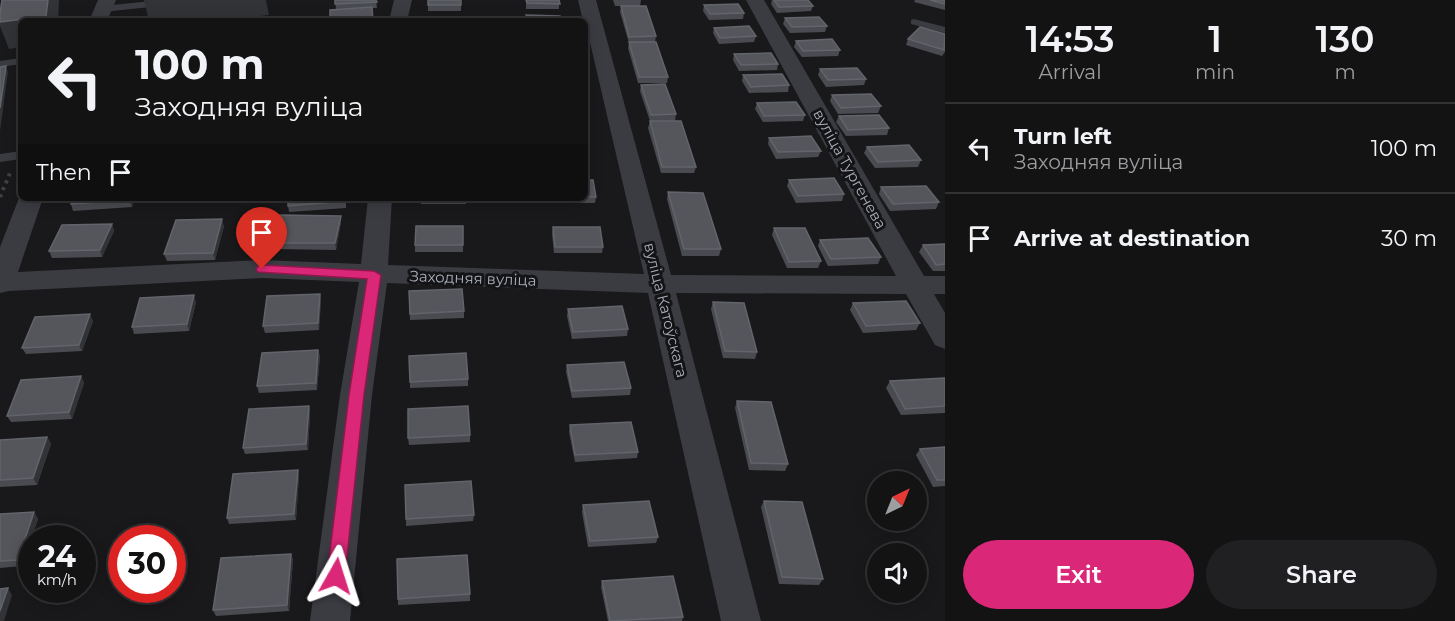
<!DOCTYPE html>
<html lang="en">
<head>
<meta charset="utf-8">
<style>
	body { margin:0; font-family:Montserrat,sans-serif; background:#202022; color:#f1f3f6; height:100vh; display:flex; flex-direction:column; font-size:22px; white-space:nowrap }
	* { box-sizing:border-box; margin:0 }
	p { font-size:20px; color:#9d9ea0 }
	.icon { flex:none; width:33px; height:33px; fill:none; stroke:currentColor; stroke-width:2; stroke-linecap:round; stroke-linejoin:round }
	.map { position:relative; flex:1; overflow:hidden }
	.drawer { display:flex; flex-direction:column; background:#131314; width:510px }
	.drawer>* { flex:none }
	.hud { position:absolute; left:18px; top:18px; width:570px; height:183px; border-radius:9px; box-shadow:0 3px 15px #0003,0 0 0 2px #323234; background:#131314; color:#f1f3f6; overflow:hidden }
	.needle { width:39px; rotate:43deg }
	.controls { position:absolute; left:867px; top:471px; display:grid; gap:12px }
	.controls a { display:grid; place-items:center; width:60px; height:60px; border-radius:50%; background:#131314; box-shadow:0 3px 15px #0003,0 0 0 2px #323234; font-size:30px }
	.speed { position:absolute; left:18px; top:525px; display:flex; gap:12px; font-size:30px; font-weight:700; text-align:center }
	.speed>* { display:grid; place-content:center; width:78px; height:78px; border-radius:50%; background:#131314; box-shadow:0 3px 15px #0003,0 0 0 2px #323234; line-height:1 }
	.speed small { font-size:15px; font-weight:400 }
	.speed .limit { border:9px solid #d22; background:#fff; color:#111 }
	.pin { position:absolute; display:grid; place-items:center; width:51px; height:51px; color:#fff; margin:-62px -26px; border-radius:50% 50% 50% 0; rotate:-45deg; box-shadow:0 0 6px #0007 }
	.pin .icon { rotate:45deg }
	.me { position:absolute; width:66px; margin:-33px; rotate:6deg; stroke-linejoin:round; filter:drop-shadow(0 0 4px #0008) }
	.turn { display:flex; align-items:center; gap:21px; height:126px; padding:0 18px; font-size:27px }
	.turn .icon { width:78px; height:78px; stroke-width:2.5 }
	.turn b { display:block; font-size:42px; line-height:51px }
	.then { display:flex; align-items:center; height:57px; padding:0 18px; background:#0003; gap:12px; font-size:22px }
	.eta { display:flex; justify-content:space-evenly; align-items:center; height:102px; text-align:center }
	.eta b { font-size:36px; font-weight:600; line-height:42px }
	.primary-button { display:flex; gap:12px; margin-top:auto; padding:12px 18px }
	.primary-button a { flex:1; height:69px; border-radius:36px; background:#db2777; color:#fff; font-size:24px; font-weight:600; line-height:69px; text-align:center }
	.primary-button a+a { background:#202022; color:#f1f3f6 }
	ul { padding:0; list-style:none }
	li { display:flex; align-items:center; gap:18px; height:90px; padding:0 18px; border-top:2px solid #323234 }
	li div { flex:1 }
	li b { display:block; font-size:22px }
	li em { font-style:normal }
	main { display:flex; flex:1; min-height:0 }
	.map>svg:first-child { display:block }
	.lines { fill:none; stroke-linecap:round; stroke-linejoin:round }
	.path { stroke:#3f4148; stroke-width:4; stroke-dasharray:3 4.5; stroke-linecap:butt }
	.service { fill:#3b3c42; fill-rule:evenodd }
	.minor { fill:#3b3c42; fill-rule:evenodd }
	.wall { fill:#4a4b50 }
	.shaded-wall { fill:#323336 }
	.building { fill:#55565c; stroke:#62646b; stroke-width:1.5 }
	.route { fill:#db2777; stroke:#8e194d; stroke-width:1.5 }
	.labels { text-anchor:middle; dominant-baseline:central; stroke-width:6; stroke-linejoin:round; paint-order:stroke }
	.street-label { font-size:15px; fill:#aaafbc; stroke:#141416 }
</style>
</head>
<body>
<main>
<div class="map">
<svg width="945" height="621" viewBox="0 0 945 621">
	<rect width="100%" height="100%" fill="#19191b"/>
	<g class="lines">
		<!-- path -->
		<path class="path" d="M0,197L10,173"/>
		<!-- service -->
		<path class="service" d="M161,0H193L188,3L103,12L98,9L103,6Z
			M914,19L945,27V33L911,24V20Z
			M21,58V64L0,67V61Z
			M21,151V159L0,162V154Z"/>
		<!-- minor -->
		<path class="minor" d="M98,0H116L107,21H89Z
			M394,0H412L407,21H389Z
			M578,0H596L671,275L896,276L746,0H764L924,276H945V294H934L945,313V349L935,345L906,294L676,293L761,621H721L648,293L387,283L372,395L350,621H310L340,395L359,282L262,278L9,291L0,293V247L19,198L21,195V198H43L18,272L262,260L361,264L368,198H392L388,265L644,274L585,21H583Z"/>
	</g>
	<!-- wall -->
	<path class="wall" d="M335,0H376L377,8L336,9Z
		M461,0V11H428V5Z
		M526,0H559V9H526Z
		M613,0H641L640,6H615Z
		M772,0H808L813,6L811,11L777,13L771,4Z
		M915,0H945V10L914,2Z
		M704,5L744,13L743,19L709,20L703,11Z
		M621,6L656,36L655,42L668,77L667,83H638L628,48L629,43L620,12Z
		M785,18L827,26L825,32L790,33L783,24Z
		M714,28L756,36L754,42L719,44L713,33Z
		M945,34V52L942,56L906,45L908,39Z
		M796,41L840,50L838,56L802,57L794,47Z
		M734,54L778,64L777,70L739,71L733,60Z
		M820,69L866,79L864,85L826,87L818,75Z
		M743,75L789,85L788,92L749,93L742,81Z
		M641,85L676,114L675,121H650L640,91Z
		M832,95L881,106L878,113L838,114L830,101Z
		M757,103L805,115L803,121L763,122L755,109Z
		M839,116L889,128L887,135L846,136L836,122Z
		M650,121L696,167L694,173H661L648,128Z
		M769,138L821,151L818,157L776,159L768,144Z
		M867,147L921,160L918,167L875,168L864,153Z
		M585,180L596,197L595,203H550L549,198H585Z
		M789,180L844,194L842,201L796,203L787,186Z
		M881,187L939,202L936,209L890,211L879,194Z
		M668,192L721,249L719,256H682L667,199Z
		M134,198L132,207L73,211L71,204Z
		M346,198V208L289,212L288,206Z
		M421,198H466V204H421Z
		M341,222L336,250L274,249L272,243Z
		M112,224L114,231L102,257L52,258L49,251Z
		M224,226L215,260L167,261L164,254Z
		M463,226V252H415V245Z
		M553,227L603,247L602,253H554L552,234Z
		M774,228L821,261L818,268H787L772,235Z
		M820,240L881,257L878,264L828,266L818,246Z
		M945,244V271H933L919,252L923,245Z
		M409,291L464,311V318L410,320Z
		M321,300L319,330L265,333L263,326Z
		M196,302L189,331L134,334L132,327Z
		M713,302L757,352L755,359L723,358L711,309Z
		M853,303L920,323L916,330L863,333L850,310Z
		M568,309L628,329L627,336L572,339L567,316Z
		M93,321L82,351L26,354L22,348Z
		M318,350L320,356L317,390L259,393L257,386Z
		M567,365L631,388L630,395L572,398L566,372Z
		M81,376L84,383L72,419L11,422L7,416Z
		M945,378V413L901,415L886,388L890,381Z
		M468,379V386L410,388V382Z
		M737,401L788,464L785,471L749,470L735,408Z
		M309,406L310,413L308,450L245,454L243,448Z
		M570,425L638,452L637,458L575,462L569,432Z
		M470,435V442L409,445L408,438Z
		M47,437L51,444L37,485L0,487V440Z
		M945,447V486L933,487L916,455L920,449Z
		M299,476L296,520L229,524L227,518Z
		M764,501L823,579L819,585L779,584L761,507Z
		M583,505L658,537L656,543L588,547L582,512Z
		M34,512L38,519L22,566L0,568V514Z
		M474,515L473,521L406,526V519Z
		M291,554L293,560L289,611L216,616L213,610Z
		M602,581L683,617L682,621H608L601,587Z
		M470,594V601L398,605V599Z"/>
	<!-- shaded-wall -->
	<path class="shaded-wall" d="M48,0H59L58,21H21V47L9,49L0,26V22Z
		M144,0H266L269,15L220,21H149Z
		M6,66L8,72L0,131V108Z
		M130,198H134L132,207L129,200Z
		M341,216V222L336,250L335,243Z
		M222,219L224,226L215,260L213,253Z
		M112,224L114,231L102,257L100,250Z
		M320,294L321,300L319,330L318,323Z
		M194,295L196,302L189,331L187,324Z
		M90,314L93,321L82,351L79,345Z
		M318,350L320,356L317,390L316,383Z
		M81,376L84,383L72,419L69,412Z
		M309,406L310,413L308,450L306,444Z
		M47,437L51,444L37,485L33,478Z
		M298,470L299,476L296,520L294,514Z
		M34,512L38,519L22,566L18,560Z
		M291,554L293,560L289,611L287,605Z
		M8,588L12,595L4,621H0V611Z"/>
	<!-- building -->
	<path class="building" d="M2,0H48L46,16L0,22V13Z
		M335,0H376L377,2L335,4Z
		M428,0H461V5H428Z
		M526,0H559L560,4L527,3Z
		M774,0H808L813,6L779,7Z
		M930,0H945V4Z
		M738,4L744,13L710,14L704,5Z
		M621,6H646L656,36L629,37Z
		M372,7L373,21H330V10Z
		M526,15L560,16L561,21H527Z
		M819,17L827,26L792,27L785,18Z
		M426,18H460V21H426Z
		M749,26L756,36L720,38L714,28Z
		M920,27L945,34L944,50L908,39Z
		M832,39L840,50L803,51L796,41Z
		M629,42H656L668,77H639Z
		M771,53L778,64L741,65L734,54Z
		M6,66L0,108V67Z
		M857,68L866,79L828,80L820,69Z
		M782,74L789,85L751,87L743,75Z
		M665,84L676,114L651,115L641,85Z
		M871,94L881,106L841,108L832,95Z
		M796,102L805,115L764,116L757,103Z
		M879,115L889,128L848,130L839,116Z
		M650,121H681L696,167H662Z
		M811,136L821,151L778,152L769,138Z
		M909,145L921,160L878,162L867,147Z
		M834,178L844,194L798,196L789,180Z
		M585,180H593L596,197H585Z
		M926,186L939,202L893,204L881,187Z
		M668,192L703,193L721,249H684Z
		M73,198H130L129,200L71,204Z
		M288,198H345V201L288,206Z
		M280,215L341,216L335,243H272Z
		M222,219L213,253L164,254L176,220Z
		M112,224L100,250L49,251L62,225Z
		M416,226H463V245H415Z
		M553,227H600L603,247H555Z
		M774,228H805L821,261L789,262Z
		M868,238L881,257L831,259L820,240Z
		M945,244V264L936,265L923,245Z
		M462,289L464,311L410,314L409,291Z
		M320,294L318,323L263,326L267,296Z
		M194,295L187,324L132,327L140,298Z
		M906,301L920,323L866,326L853,303Z
		M713,302L744,303L757,352L725,351Z
		M622,306L628,329L573,332L568,309Z
		M90,314L79,345L22,348L35,317Z
		M318,350L316,383L257,386L262,353Z
		M466,353L468,379L410,382L409,356Z
		M624,362L631,388L572,391L567,365Z
		M81,376L69,412L7,416L21,380Z
		M945,378V406L905,409L890,381Z
		M737,401L771,402L788,464L751,463Z
		M309,406L306,444L243,448L249,409Z
		M468,406L470,435L408,438V409Z
		M631,422L638,452L575,455L570,425Z
		M47,437L33,478L0,480V440Z
		M945,447V480H937L920,449Z
		M298,470L294,514L227,518L233,474Z
		M471,481L474,515L406,519L405,485Z
		M649,501L658,537L590,541L583,505Z
		M764,501L802,502L823,579L782,577Z
		M34,512L18,560L0,561V514Z
		M291,554L287,605L213,610L221,558Z
		M467,555L470,594L398,599L397,559Z
		M673,576L683,617L610,621L602,581Z
		M8,588L0,611V589Z"/>
	<!-- route -->
	<path class="route" d="M262,265L374,271L381,275L364,395L345,576L342,582L336,584L329,582L327,576L349,395L367,279L258,272L256,269L258,266Z"/>
	<g class="labels">
		<!-- street labels -->
		<g class="street-label">
			<text transform="translate(850 169) rotate(61)">вуліца Тургенева</text>
			<text transform="translate(473 278) rotate(2)">Заходняя вуліца</text>
			<text transform="translate(666 310) rotate(76)">вуліца Катоўскага</text>
		</g>
	</g>
</svg>
<div class="controls">
<a><svg class="needle" viewBox="-14 -14 28 28"><path d="M0-13l5 13h-10z" fill="#e53935"/><path d="M0 13l5-13h-10z" fill="#9d9ea0"/></svg></a>
<a><svg class="icon" aria-label="sound" viewBox="0 0 24 24"><path d="M4 9h4l5-4v14l-5-4H4zM17 9q2 3 0 6"/></svg></a>
</div>
<div class="speed"><div>24<small>km/h</small></div><div class="limit">30</div></div>
<div class="pin" style="left:262px;top:269px;background:#d93025"><svg class="icon" aria-label="arrive" viewBox="0 0 24 24"><path d="M6 21V4h12l-3 4 3 4H6"/></svg></div>
<svg class="me" style="left:336px;top:576px" viewBox="-20 -20 40 40"><path d="M0-17L14 15 0 8-14 15z" fill="#db2777" stroke="#fff" stroke-width="4"/></svg>
<div class="hud">
<div class="turn"><svg class="icon" aria-label="left" viewBox="0 0 24 24"><path d="M17 20v-9H6M10 6l-5 5 5 5"/></svg><div><b>100 m</b>Заходняя вуліца</div></div>
<div class="then">Then<svg class="icon" aria-label="arrive" viewBox="0 0 24 24"><path d="M6 21V4h12l-3 4 3 4H6"/></svg></div>
</div>
</div>
<section class="drawer">
<div class="eta">
<div><b>14:53</b><p>Arrival</p></div>
<div><b>1</b><p>min</p></div>
<div><b>130</b><p>m</p></div>
</div>
<ul>
<li><svg class="icon" aria-label="left" viewBox="0 0 24 24"><path d="M17 20v-9H6M10 6l-5 5 5 5"/></svg><div><b>Turn left</b><p>Заходняя вуліца</p></div><em>100 m</em></li>
<li><svg class="icon" aria-label="arrive" viewBox="0 0 24 24"><path d="M6 21V4h12l-3 4 3 4H6"/></svg><div><b>Arrive at destination</b></div><em>30 m</em></li>
</ul>
<div class="primary-button"><a>Exit</a><a>Share</a></div>
</section>
</main>
</body>
</html>
